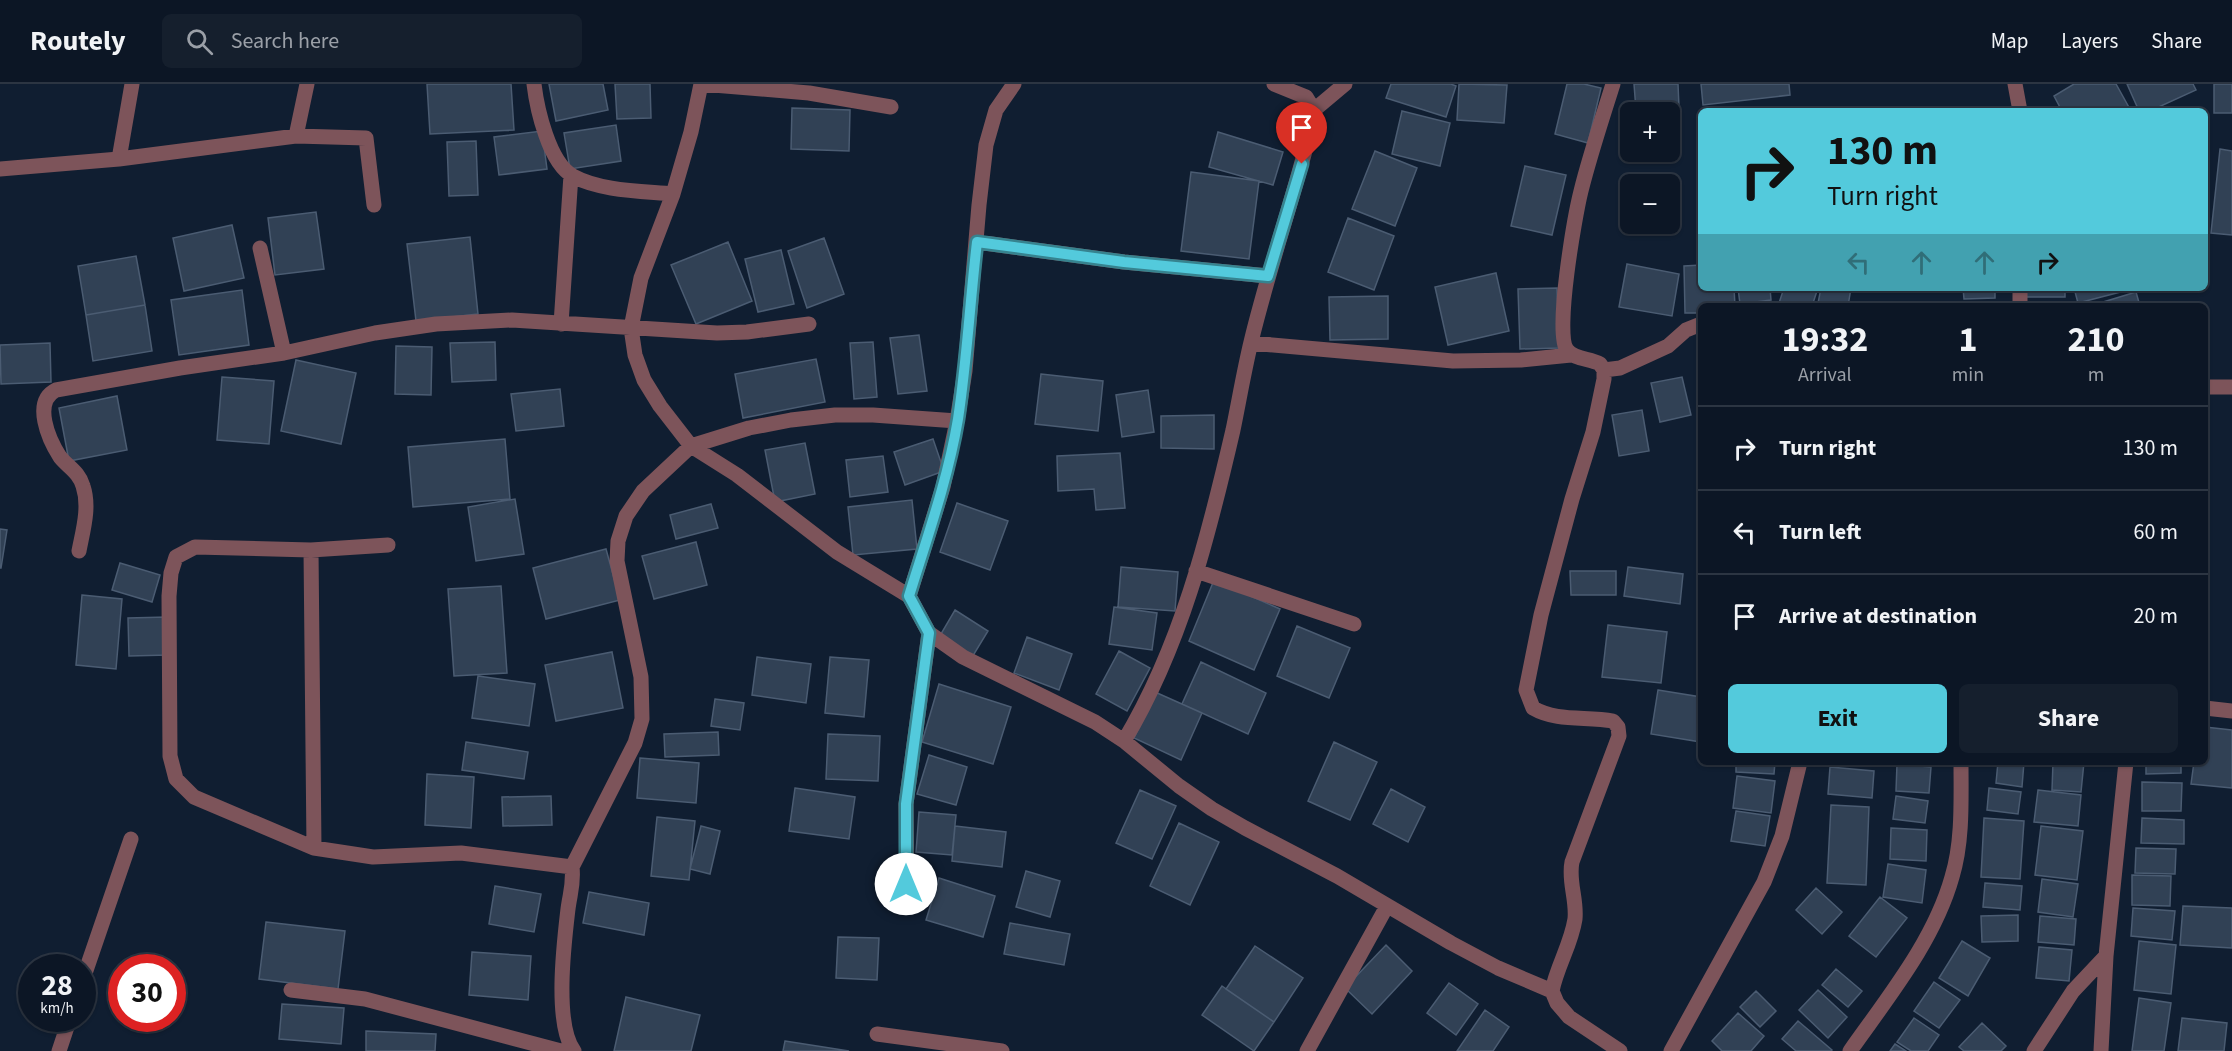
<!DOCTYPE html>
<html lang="en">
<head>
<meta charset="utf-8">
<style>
	body { margin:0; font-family:"Source Sans 3",sans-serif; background:#151f2d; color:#f1f3f6; height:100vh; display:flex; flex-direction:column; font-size:22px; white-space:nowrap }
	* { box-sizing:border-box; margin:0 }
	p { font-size:20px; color:#9a9fa7 }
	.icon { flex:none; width:33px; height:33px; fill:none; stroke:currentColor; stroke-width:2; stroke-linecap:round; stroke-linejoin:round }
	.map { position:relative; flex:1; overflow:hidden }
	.side { position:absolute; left:1698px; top:219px; width:510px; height:462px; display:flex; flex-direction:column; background:#0c1625; border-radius:9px; box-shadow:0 2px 4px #0004,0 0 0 2px #2c3542 }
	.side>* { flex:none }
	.top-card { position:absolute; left:1698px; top:24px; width:510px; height:183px; border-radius:9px; box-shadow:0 2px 4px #0004,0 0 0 2px #2c3542; background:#53cadc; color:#111; overflow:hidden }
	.fabs { position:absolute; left:1620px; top:18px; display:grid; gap:12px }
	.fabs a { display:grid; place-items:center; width:60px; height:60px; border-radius:9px; background:#0c1625; box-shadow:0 2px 4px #0004,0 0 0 2px #2c3542; font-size:30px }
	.speed { position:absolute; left:18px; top:870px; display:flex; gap:12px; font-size:30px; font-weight:700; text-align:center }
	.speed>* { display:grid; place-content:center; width:78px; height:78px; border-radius:50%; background:#0c1625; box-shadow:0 2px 4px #0004,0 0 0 2px #2c3542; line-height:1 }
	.speed small { font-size:15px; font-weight:400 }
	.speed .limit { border:9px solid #d22; background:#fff; color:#111 }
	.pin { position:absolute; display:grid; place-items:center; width:51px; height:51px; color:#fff; margin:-62px -26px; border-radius:50% 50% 50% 0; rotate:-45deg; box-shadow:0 0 6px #0007 }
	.pin .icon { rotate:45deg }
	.me { position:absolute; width:66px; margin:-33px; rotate:0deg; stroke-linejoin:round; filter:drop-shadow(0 0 4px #0008) }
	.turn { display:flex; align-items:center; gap:21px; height:126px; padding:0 30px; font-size:27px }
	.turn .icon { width:78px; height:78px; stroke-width:2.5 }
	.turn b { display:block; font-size:42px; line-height:51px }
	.lanes { display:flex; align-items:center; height:57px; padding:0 30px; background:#0003; justify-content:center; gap:30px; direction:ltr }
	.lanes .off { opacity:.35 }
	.eta { display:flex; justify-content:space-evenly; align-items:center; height:102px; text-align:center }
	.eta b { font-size:36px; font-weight:700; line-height:42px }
	.button { display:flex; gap:12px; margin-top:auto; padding:12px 30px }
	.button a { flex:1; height:69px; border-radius:9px; background:#53cadc; color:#111; font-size:24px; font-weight:700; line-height:69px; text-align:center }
	.button a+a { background:#151f2d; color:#f1f3f6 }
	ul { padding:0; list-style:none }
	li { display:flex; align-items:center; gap:18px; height:84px; padding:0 30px; border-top:2px solid #2c3542 }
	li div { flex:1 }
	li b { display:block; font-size:22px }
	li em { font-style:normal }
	header { display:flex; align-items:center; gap:36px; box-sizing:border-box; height:84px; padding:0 30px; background:#0c1625; border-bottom:2px solid #2c3542 }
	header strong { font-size:28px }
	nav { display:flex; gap:33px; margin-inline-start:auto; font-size:21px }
	.search { width:420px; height:54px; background:#151f2d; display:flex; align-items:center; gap:15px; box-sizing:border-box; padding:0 21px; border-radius:9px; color:#9a9fa7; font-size:22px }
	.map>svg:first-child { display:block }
	.building { fill:#314155; stroke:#4b5c72; stroke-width:1.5 }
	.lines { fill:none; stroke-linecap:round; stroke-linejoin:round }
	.minor { stroke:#7d545a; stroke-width:15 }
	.route-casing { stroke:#36838f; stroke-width:15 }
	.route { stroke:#53cadc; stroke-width:10 }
</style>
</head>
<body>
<header>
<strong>Routely</strong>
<div class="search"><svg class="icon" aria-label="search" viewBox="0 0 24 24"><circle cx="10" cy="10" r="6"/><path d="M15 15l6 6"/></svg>Search here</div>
<nav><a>Map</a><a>Layers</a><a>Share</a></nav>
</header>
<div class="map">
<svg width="2232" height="967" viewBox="0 0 2232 967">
	<rect width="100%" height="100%" fill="#101e31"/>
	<!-- building -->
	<path class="building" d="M427,0H511L514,46L430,50Z
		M549,0H603L608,26L556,37Z
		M615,0H650L651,34L617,35Z
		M1391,0H1451L1456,2L1446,33L1386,14Z
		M1459,0L1507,1L1504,39L1457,36Z
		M1567,0H1584L1601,4L1588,59L1555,50Z
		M1634,0H1678L1679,23L1636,26Z
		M1701,0H1789L1790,11L1703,21Z
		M2074,0H2116L2131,27H2062L2054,12Z
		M2127,0H2193L2196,6L2150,27H2139Z
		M2214,0H2232V29H2214Z
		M792,24L850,26L849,67L791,65Z
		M1402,27L1450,39L1440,82L1392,70Z
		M1628,30H1630V68H1666L1629,69Z
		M616,41L621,77L570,85L564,49Z
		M542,47L547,85L499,91L494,53Z
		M1218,48L1283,68L1273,101L1209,83Z
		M476,57L478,111L449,112L447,58Z
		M2220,65L2232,67V151L2211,149Z
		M1375,67L1417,84L1395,142L1352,125Z
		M1525,82L1566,91L1552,151L1511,142Z
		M1191,88L1259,97L1249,175L1181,167Z
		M316,128L324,185L275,191L268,134Z
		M1348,134L1394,152L1374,206L1328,188Z
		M232,141L244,194L184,207L173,154Z
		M470,153L478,230L416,237L407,160Z
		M824,154L844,210L807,224L788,167Z
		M728,158L752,217L696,240L671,181Z
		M781,166L794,220L758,228L745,175Z
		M136,172L145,221L86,231L78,182Z
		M1627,180L1679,190L1672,232L1619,223Z
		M1701,181V204H1734L1735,222H1701V229H1685L1684,182Z
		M1496,189L1509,247L1448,261L1435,203Z
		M1557,204L1559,264L1520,265L1518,205Z
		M1738,204H1770L1771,216L1740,220Z
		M1784,204H1818L1812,222H1778Z
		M1821,204H1851L1848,222L1818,219Z
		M1963,204H1995V214L1964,215Z
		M2021,204H2065V213H2021Z
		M2074,204H2136L2078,219Z
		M242,206L249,261L179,271L171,216Z
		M2136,208L2140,222H2090Z
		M1388,212V255L1330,256L1329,213Z
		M145,221L152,267L93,277L86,231Z
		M919,251L927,307L898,310L890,254Z
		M495,258L496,296L452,298L450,259Z
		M873,258L877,313L854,315L850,259Z
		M50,259L51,298L1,300L0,261Z
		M396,262L432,263L431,311L395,310Z
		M816,275L825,318L743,334L735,290Z
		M296,276L356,289L341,360L281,347Z
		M1041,290L1103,297L1098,347L1035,340Z
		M222,293L274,297L269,360L217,356Z
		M1682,293L1691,331L1660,338L1651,299Z
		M560,305L564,342L516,347L511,310Z
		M1148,306L1154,348L1122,353L1116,311Z
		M117,312L127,366L69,377L59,324Z
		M1642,326L1649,367L1619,372L1612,331Z
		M1214,331V365L1161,364V332Z
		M2205,350H2208L2205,390Z
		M505,355L510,415L413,423L408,363Z
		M933,355L944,387L905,401L894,368Z
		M805,359L815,410L775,418L765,366Z
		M1120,369L1125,424L1096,426L1094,405L1058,407L1057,372Z
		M883,372L888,408L850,413L846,376Z
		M515,415L524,470L476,477L468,423Z
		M912,416L917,465L853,471L848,423Z
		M957,419L1008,437L990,486L940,468Z
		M711,420L718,444L676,455L670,431Z
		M0,445L7,446L1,484H0Z
		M696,458L707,501L654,515L642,472Z
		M606,465L620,516L546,535L533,484Z
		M120,479L160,491L152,518L112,506Z
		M1121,483L1178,488L1175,527L1118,523Z
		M1628,483L1683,490L1680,520L1624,512Z
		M1570,487H1616V511H1571Z
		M1214,496L1280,525L1254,586L1189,557Z
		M501,502L507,589L454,592L448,505Z
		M82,511L122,515L116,585L76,581Z
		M1114,523L1157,529L1152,566L1109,560Z
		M955,526L988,547L971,575L938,555Z
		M167,533L168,571L129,572L128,534Z
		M1608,541L1667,548L1661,599L1602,593Z
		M1297,542L1350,564L1329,614L1277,592Z
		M1027,553L1072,570L1059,606L1014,589Z
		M1119,567L1150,584L1127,627L1096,610Z
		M612,568L623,624L556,637L545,581Z
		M757,573L811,580L806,619L752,611Z
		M830,573L869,576L864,633L825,629Z
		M1201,578L1266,609L1248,650L1182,620Z
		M478,592L535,600L529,642L472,634Z
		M939,600L1011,623L993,680L922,658Z
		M1658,606L1701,613V658L1651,650Z
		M1155,608L1202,629L1181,676L1134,654Z
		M715,615L744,619L740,646L711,642Z
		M2205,643L2232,646V704L2191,700L2194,678H2205Z
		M718,648L719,671L665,673L664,650Z
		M828,650L880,652L878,697L826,695Z
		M466,658L528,668L524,695L462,686Z
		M1334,658L1377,678L1350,736L1308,717Z
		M929,671L967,683L956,721L917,710Z
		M640,674L699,679L696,719L637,714Z
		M1736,678H1775L1774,690L1736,688Z
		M1998,678H2024L2022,703L1996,699Z
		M2053,678H2084L2081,708L2052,706Z
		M2146,678H2181V689L2146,690Z
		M1897,680L1931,683L1929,709L1896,707Z
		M1830,683L1874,687L1872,714L1828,710Z
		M427,690L474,693L471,744L425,741Z
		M1737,692L1775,697L1771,729L1733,724Z
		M2142,698L2182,699L2181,727H2142Z
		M795,704L855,713L849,755L789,747Z
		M1989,704L2021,708L2018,730L1987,726Z
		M1391,705L1425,723L1408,758L1373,740Z
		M1140,706L1176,722L1152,775L1116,759Z
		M2038,706L2081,711L2078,742L2034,738Z
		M551,712L552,741L503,742L502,713Z
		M1896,712L1928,717L1925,739L1893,735Z
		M1831,721L1869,723L1866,801L1827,799Z
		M1736,727L1770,732L1765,762L1731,757Z
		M919,728L956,731L952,771L916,768Z
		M657,733L695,737L689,796L651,792Z
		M1984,734L2024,737L2020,795L1981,793Z
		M2142,734L2184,736V760L2141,759Z
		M1179,739L1219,758L1190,821L1150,802Z
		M701,742L720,747L710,790L690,785Z
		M955,742L1006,748L1002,783L952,777Z
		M2041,742L2083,747L2077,796L2035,791Z
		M1891,744L1927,746L1926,777L1890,775Z
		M2136,764L2176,765L2175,790L2135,789Z
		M1888,780L1926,786L1922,819L1883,813Z
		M1026,787L1060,797L1050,833L1016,823Z
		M2132,791L2171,792L2170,822L2132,821Z
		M939,794L995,812L983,853L926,836Z
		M2042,795L2078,800L2073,833L2038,828Z
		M1985,799L2022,802L2020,826L1983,823Z
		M495,802L541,810L534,848L489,840Z
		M1816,804L1842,828L1822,850L1796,826Z
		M589,808L649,819L644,851L583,839Z
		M1880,813L1907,834L1876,873L1849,852Z
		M2183,822L2232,824V864L2180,861Z
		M2133,824L2175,827L2172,856L2131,852Z
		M2018,831V857L1982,858L1981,832Z
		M2040,832L2076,835L2074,861L2038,858Z
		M266,838L345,847L338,905L259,895Z
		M1010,839L1070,850L1064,881L1004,870Z
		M838,853L879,854L877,896L836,894Z
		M1962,857L1990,874L1968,912L1939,894Z
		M2139,857L2176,861L2171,910L2134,906Z
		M1386,861L1412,887L1372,930L1345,904Z
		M1255,862L1303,894L1274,938L1226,905Z
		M2039,863L2072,866L2069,897L2036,894Z
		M472,868L531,872L528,916L469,911Z
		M1836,885L1862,907L1848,923L1822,901Z
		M1934,898L1960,916L1939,944L1914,927Z
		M1449,899L1478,920L1456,951L1427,929Z
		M1222,902L1274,938L1254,967L1202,931Z
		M1818,906L1847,933L1828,954L1799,926Z
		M1756,907L1776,927L1760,943L1740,923Z
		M626,913L700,931L691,967H614Z
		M2139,914L2171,919L2164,967H2132Z
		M282,920L344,924L341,960L279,955Z
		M1485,926L1509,943L1493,967H1457Z
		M1738,929L1764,952L1751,967H1722L1712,957Z
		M1914,934L1939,951L1928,967H1911L1897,958Z
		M2182,934L2227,939L2224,967H2178Z
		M1798,937L1832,966L1831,967H1796L1782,955Z
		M1982,939L2006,962L2001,967H1964L1959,963Z
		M366,947L436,950L435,967H366Z
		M785,957L849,967H783Z
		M1895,960L1906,967H1890Z"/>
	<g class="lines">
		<!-- minor -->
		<path class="minor" d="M534,0C537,25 549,79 573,92C600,107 642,107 673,110
			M701,0L691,48L673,110L641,194L631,244L635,271L644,296L660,322L691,362L737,391L837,468L909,512L929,549L963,573L1095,638L1124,657L1179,702L1212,725L1245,744L1337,792L1451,859L1498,884L1552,907L1557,919L1569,933L1620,967
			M701,0L809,9L891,23
			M2015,0L2020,27
			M1314,26L1345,0
			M296,52L307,0
			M119,75L132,0
			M0,85L119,75L296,52L366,54L374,121
			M977,158L1124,178L1268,192
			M260,164L284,269
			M2020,222V204
			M561,240L571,91
			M1251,259L1453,277L1521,276L1571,271
			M1604,286L1620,284L1668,262L1686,246L1701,240
			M2205,303H2232
			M388,461L311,466L195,463L176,473L171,489L169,512L170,672L176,695L194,713L314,764L373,773L461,769L572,783
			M311,466L314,764
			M79,467C83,446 90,423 83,402C79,388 68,383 60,373C49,356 32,318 56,306L180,284L284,269L375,249L436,240L512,236L717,249L747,248L809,240
			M1196,487L1354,540
			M909,512L943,403L957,337L965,287L979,121L986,61L996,26L1014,0
			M2205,624L2232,627
			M1124,657C1181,562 1208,454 1233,346C1239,317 1244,287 1251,258C1268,187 1292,119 1310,48L1314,26L1306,13L1274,0
			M907,819L906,720L929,549
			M82,898L131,755
			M291,906L365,915L561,967
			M1552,907C1557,882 1571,861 1575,835C1577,815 1568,797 1572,778L1619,652L1618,643L1613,637C1586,632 1557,638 1533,624L1526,606L1541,531L1572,415L1593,348L1604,295V286L1600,280C1590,274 1575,276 1567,266C1554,250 1575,131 1581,107C1590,71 1602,35 1613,0
			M877,950L1002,967
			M59,967L70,934
			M574,967C554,940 564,859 568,825C570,809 574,800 572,783L635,659L642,635L641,593L617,477L618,457L626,432L643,407L691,362L749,344L791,336L835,331H873L957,337
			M1307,967L1387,822
			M1671,967L1764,798L1782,752L1800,678
			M1850,967C1888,913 1934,857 1952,793C1963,757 1961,715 1961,678
			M2034,967L2073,907L2106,872L2126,678
			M2101,967L2106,872"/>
	</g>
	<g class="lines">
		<defs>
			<path id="route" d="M906,800V720L929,549L909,512C927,454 948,395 958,335C967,276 970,217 977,158L1124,178L1268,192L1302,80"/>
		</defs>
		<!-- route casing -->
		<use href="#route" class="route-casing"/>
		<!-- route -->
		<use href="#route" class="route"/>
	</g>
</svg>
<div class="fabs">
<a>+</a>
<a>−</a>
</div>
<div class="speed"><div>28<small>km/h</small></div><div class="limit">30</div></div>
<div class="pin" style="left:1302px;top:80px;background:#d93025"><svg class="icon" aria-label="arrive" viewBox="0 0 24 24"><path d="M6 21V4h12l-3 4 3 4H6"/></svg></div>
<svg class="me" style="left:906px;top:800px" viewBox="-20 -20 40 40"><circle r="19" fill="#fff"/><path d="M0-13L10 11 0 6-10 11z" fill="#53cadc"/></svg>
<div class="top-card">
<div class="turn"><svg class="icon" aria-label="right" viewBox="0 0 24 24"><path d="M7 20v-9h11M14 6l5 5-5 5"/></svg><div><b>130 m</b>Turn right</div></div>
<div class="lanes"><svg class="icon off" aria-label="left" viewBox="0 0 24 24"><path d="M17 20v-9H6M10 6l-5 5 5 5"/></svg><svg class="icon off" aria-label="ahead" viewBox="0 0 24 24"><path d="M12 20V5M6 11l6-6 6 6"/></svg><svg class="icon off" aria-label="ahead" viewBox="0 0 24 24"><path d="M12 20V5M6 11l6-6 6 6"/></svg><svg class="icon" aria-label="right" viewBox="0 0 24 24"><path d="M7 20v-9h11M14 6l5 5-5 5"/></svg></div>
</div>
<section class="side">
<div class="eta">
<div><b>19:32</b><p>Arrival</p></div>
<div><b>1</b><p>min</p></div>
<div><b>210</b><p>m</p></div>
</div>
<ul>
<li><svg class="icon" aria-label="right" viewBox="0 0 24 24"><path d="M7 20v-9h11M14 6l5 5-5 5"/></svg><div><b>Turn right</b></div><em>130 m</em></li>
<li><svg class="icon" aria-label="left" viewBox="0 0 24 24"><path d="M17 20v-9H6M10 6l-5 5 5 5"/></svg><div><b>Turn left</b></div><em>60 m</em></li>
<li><svg class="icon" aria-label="arrive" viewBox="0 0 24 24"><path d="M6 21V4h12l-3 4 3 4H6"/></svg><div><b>Arrive at destination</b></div><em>20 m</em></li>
</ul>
<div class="button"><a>Exit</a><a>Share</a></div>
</section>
</div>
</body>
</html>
